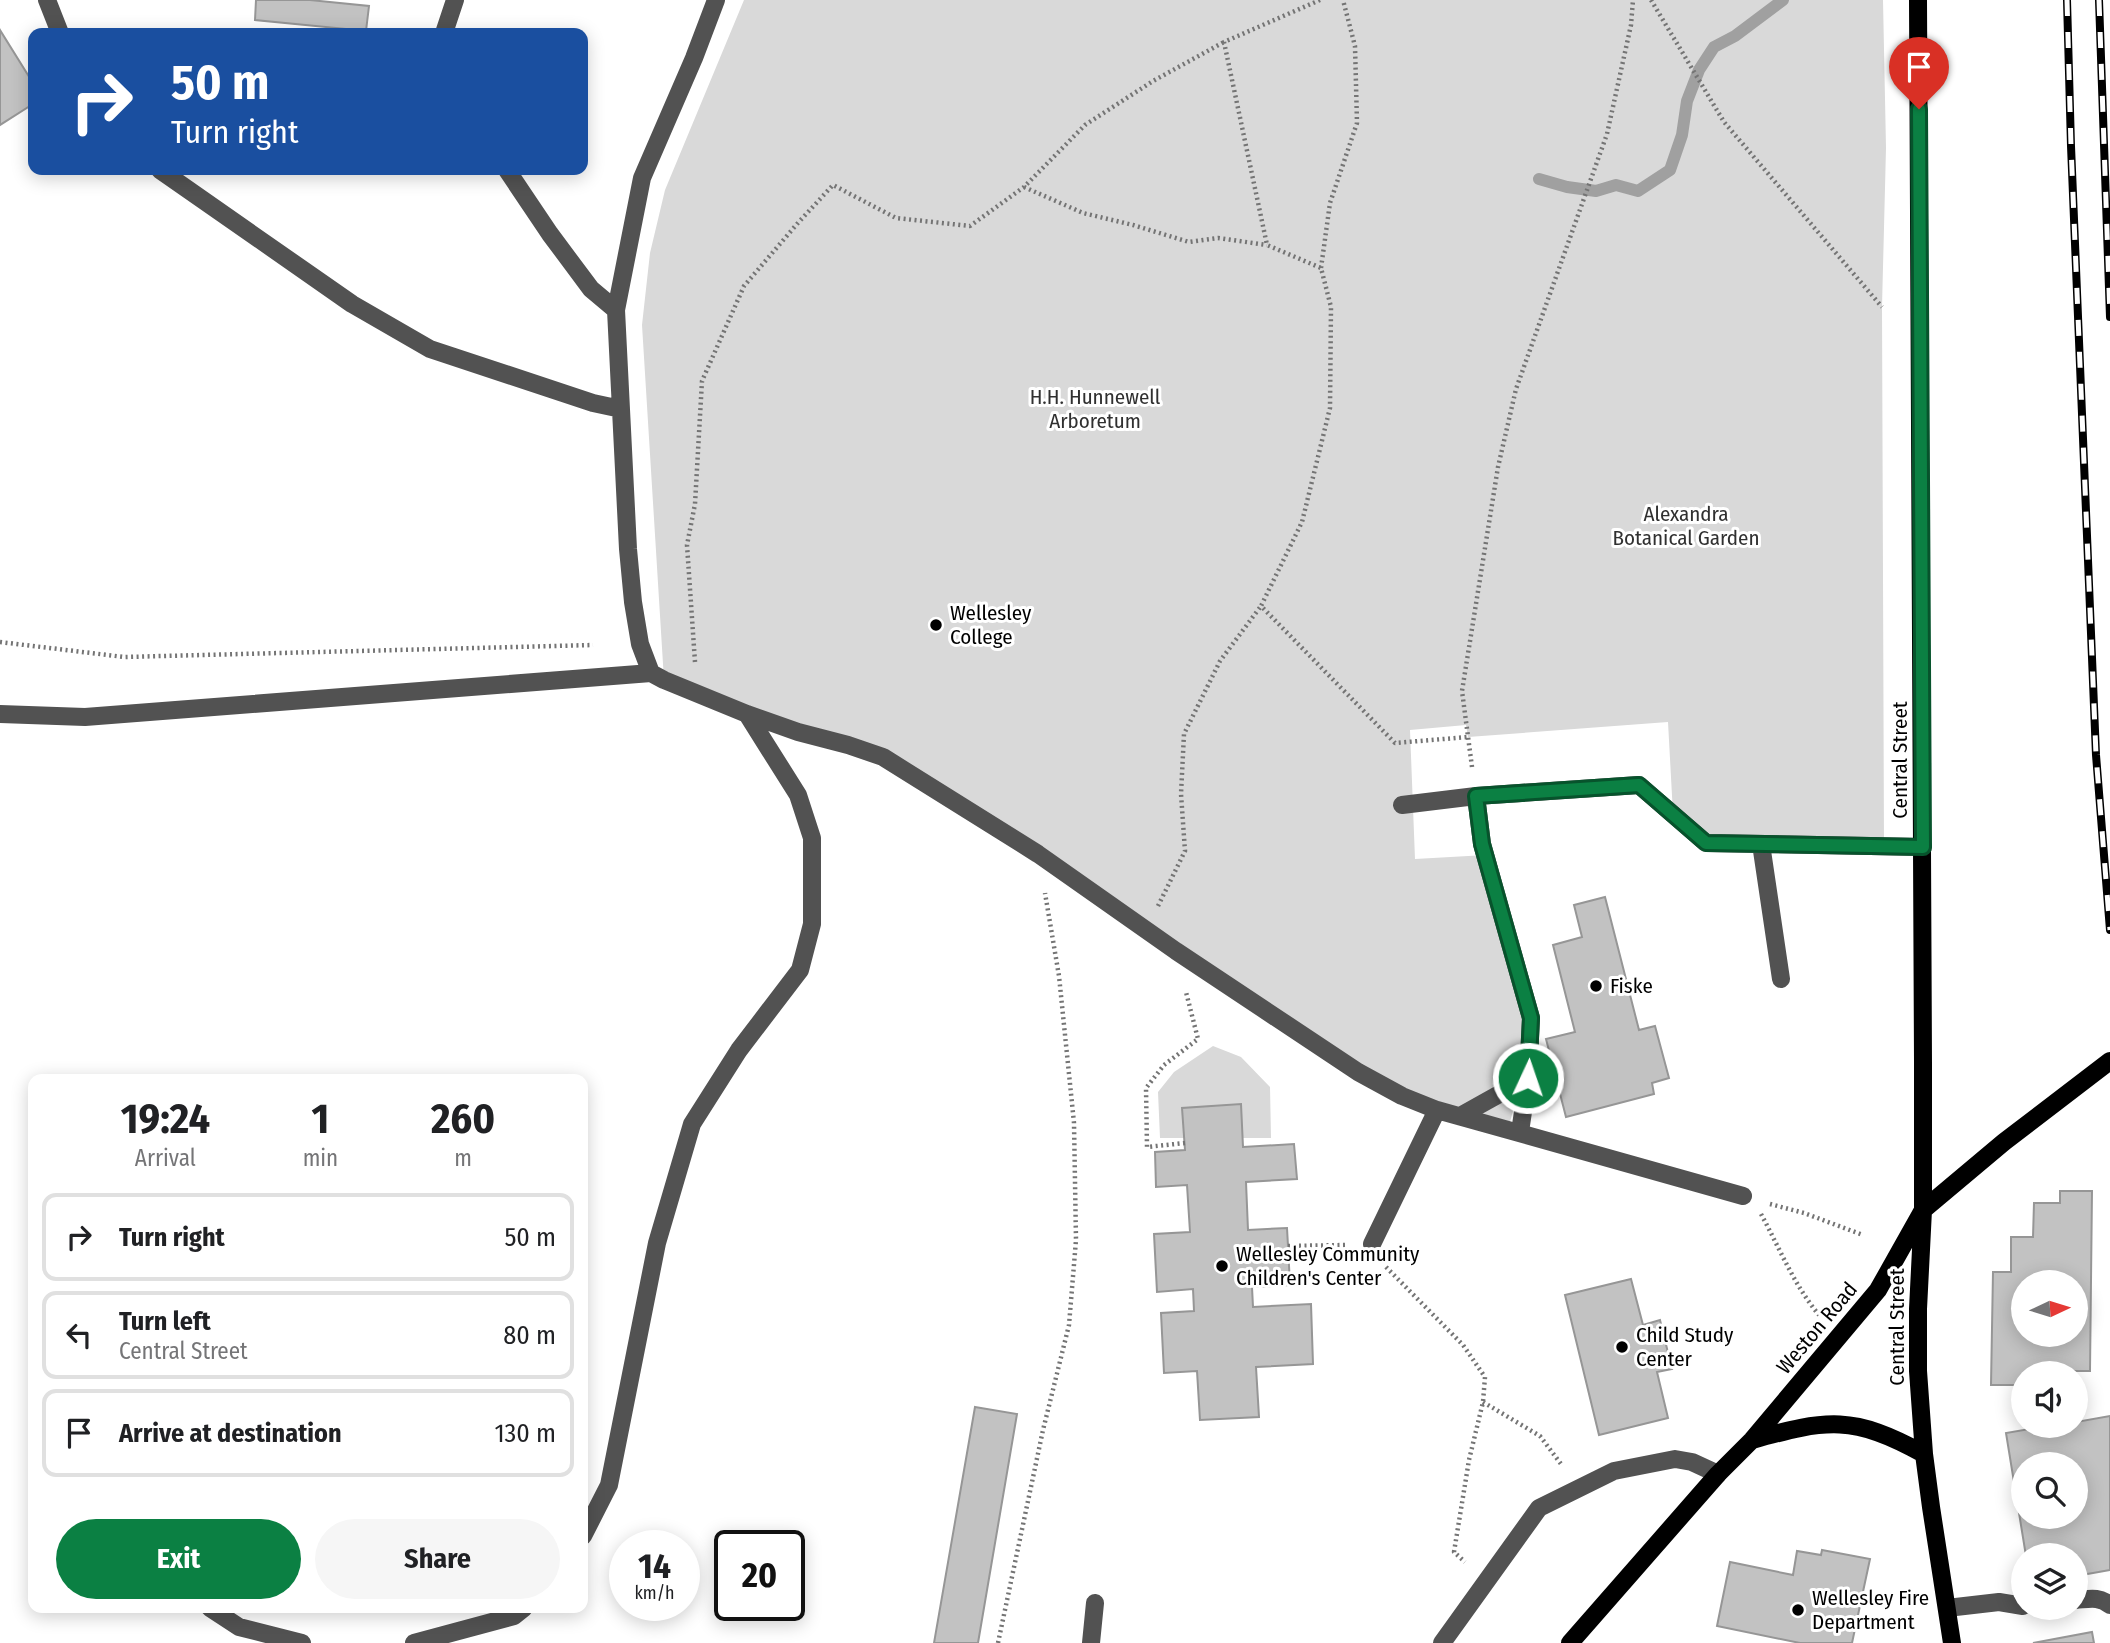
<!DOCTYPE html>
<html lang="en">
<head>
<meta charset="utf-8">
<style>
	body { margin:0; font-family:"Fira Sans Condensed",sans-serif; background:#f6f6f6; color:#202124; height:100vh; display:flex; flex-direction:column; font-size:26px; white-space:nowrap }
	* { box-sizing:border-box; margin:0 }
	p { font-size:23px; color:#757577 }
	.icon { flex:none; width:38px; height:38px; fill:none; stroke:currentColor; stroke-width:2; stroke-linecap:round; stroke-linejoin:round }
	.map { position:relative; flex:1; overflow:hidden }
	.drawer { position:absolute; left:28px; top:1074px; width:560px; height:539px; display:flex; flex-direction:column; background:#fff; border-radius:14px; box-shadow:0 4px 18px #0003 }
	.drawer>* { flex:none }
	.banner { position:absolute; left:28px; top:28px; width:560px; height:147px; border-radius:14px; box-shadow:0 4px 18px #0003; background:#1a4fa0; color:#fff; overflow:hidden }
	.needle { width:46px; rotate:86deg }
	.fabs { position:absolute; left:2011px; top:1270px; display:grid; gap:14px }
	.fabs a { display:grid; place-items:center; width:77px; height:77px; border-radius:50%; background:#fff; box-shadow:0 4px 18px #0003; font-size:35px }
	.speed { position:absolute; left:609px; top:1530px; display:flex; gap:14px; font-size:35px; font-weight:700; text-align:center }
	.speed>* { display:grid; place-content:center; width:91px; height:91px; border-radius:50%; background:#fff; box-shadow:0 4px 18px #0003; line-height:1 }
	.speed small { font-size:18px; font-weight:400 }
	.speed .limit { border:4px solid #111; border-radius:10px; background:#fff; color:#111 }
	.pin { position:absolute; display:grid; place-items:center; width:60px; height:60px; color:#fff; margin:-72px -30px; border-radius:50% 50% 50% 0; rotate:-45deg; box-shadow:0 0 7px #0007 }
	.pin .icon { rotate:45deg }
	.me { position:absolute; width:77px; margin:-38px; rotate:3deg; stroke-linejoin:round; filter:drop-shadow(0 0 5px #0008) }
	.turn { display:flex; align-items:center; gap:24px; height:147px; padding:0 28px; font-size:32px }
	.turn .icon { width:91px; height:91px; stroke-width:2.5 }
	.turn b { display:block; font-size:49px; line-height:60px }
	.eta { display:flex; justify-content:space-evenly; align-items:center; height:119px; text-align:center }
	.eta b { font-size:42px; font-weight:700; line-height:49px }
	.action { display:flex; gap:14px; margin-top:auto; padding:14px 28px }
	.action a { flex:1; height:80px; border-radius:42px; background:#0b8043; color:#fff; font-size:28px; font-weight:700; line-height:80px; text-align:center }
	.action a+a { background:#f6f6f6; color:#202124 }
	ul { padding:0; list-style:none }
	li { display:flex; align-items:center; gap:21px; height:88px; margin:0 14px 10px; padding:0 14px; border:4px solid #e0e0e0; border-radius:14px }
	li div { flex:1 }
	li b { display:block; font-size:26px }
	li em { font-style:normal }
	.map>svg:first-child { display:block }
	.green { fill:#d9d9d9 }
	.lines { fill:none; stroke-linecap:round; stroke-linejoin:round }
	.stream { stroke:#a0a0a0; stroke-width:12 }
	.building { fill:#c2c2c2; stroke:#969696; stroke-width:2; fill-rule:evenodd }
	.path { stroke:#747474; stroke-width:4.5; stroke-dasharray:2 3.5; stroke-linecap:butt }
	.minor { stroke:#525252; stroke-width:18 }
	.major { stroke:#000; stroke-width:18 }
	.rail-casing { stroke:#000; stroke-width:8 }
	.rail { stroke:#fff; stroke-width:5; stroke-dasharray:16; stroke-linecap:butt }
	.route-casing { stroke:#07532c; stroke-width:18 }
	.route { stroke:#0b8043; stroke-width:12 }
	.poi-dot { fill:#000; stroke:#fff; stroke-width:2.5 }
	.labels { text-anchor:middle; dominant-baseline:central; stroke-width:6; stroke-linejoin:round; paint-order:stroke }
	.park-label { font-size:21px; fill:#303030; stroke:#fff }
	.poi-label { font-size:21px; fill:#000; stroke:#fff; text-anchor:start }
	.street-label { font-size:21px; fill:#000; stroke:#fff }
</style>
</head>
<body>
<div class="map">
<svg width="2110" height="1643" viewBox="0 0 2110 1643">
	<rect width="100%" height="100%" fill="#fff"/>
	<!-- green -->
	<path class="green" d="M744,0H1883L1886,148L1882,307L1884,846L1706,843L1673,814L1668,722L1468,737L1466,725L1410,730L1415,859L1486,855L1531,1018L1525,1068L1508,1129L1426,1106L883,758L664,680L642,325L650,253L665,190Z
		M1213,1046L1241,1057L1270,1087L1271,1138H1160L1158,1092L1174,1072Z"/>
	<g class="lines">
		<!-- stream -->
		<path class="stream" d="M1539,179L1567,187L1596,191L1616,185L1638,191L1670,170L1682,135L1687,101L1699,70L1714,47L1735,36L1783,0"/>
	</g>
	<!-- building -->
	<path class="building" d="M256,0H310L369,6L366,31L255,20Z
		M0,30L33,83V104L0,125Z
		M1605,897L1639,1030L1655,1026L1669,1078L1652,1083L1654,1094L1566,1117L1546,1039L1575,1032L1553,945L1582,937L1574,905Z
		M1241,1104L1243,1147L1294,1144L1297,1179L1246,1182L1248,1230L1287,1228L1288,1246L1290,1285L1252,1287L1253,1307L1311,1304L1313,1364L1256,1367L1259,1417L1200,1420L1197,1371L1164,1373L1161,1313L1194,1311L1193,1289L1157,1292L1154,1234L1190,1232L1187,1185L1156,1187L1155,1152L1185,1150L1182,1108Z
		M2060,1191H2092L2090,1371H2047L2046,1374H2023V1385H1991L1993,1272H2011V1237H2033L2034,1203H2060ZM2023,1283H2076V1335H2023Z
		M1631,1279L1643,1325L1660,1320L1672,1369L1657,1372L1668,1418L1599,1435L1565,1295Z
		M975,1407L1017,1414L978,1643H934Z
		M2110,1416V1570L2076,1576V1556H2026L2006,1433L2048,1426H2076V1422ZM2023,1465H2076V1517H2023Z
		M1822,1550L1870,1559L1852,1643H1800L1717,1626L1730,1562L1793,1575L1797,1551L1821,1555Z
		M2092,1632L2094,1643H2033Z"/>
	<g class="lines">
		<!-- path -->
		<path class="path" d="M1320,0L1224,42L1267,245L1321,268L1331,307L1330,408L1302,522L1261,606L1395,743L1468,737
			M1651,0L1724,122L1882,307
			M1024,187L1083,213L1133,225L1189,242L1218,238L1267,245
			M1321,268L1330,203L1357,123L1355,46L1343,0
			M0,642L124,657L593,645
			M695,662L687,545L695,504L702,381L744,286L797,224L833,185L896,218L970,226L1024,187L1085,125L1153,81L1224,42
			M1472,767L1462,691L1498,467L1516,389L1607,134L1631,25L1633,0
			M1158,906L1185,851L1181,794L1184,734L1220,661L1261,606
			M1185,1143L1147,1147L1146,1088L1164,1065L1198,1039L1186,992
			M1770,1204L1804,1213L1863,1235
			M1761,1214C1780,1249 1794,1285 1819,1315
			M1288,1246L1345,1245
			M1386,1267L1463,1345L1485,1377L1483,1402L1469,1460L1454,1552L1465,1562
			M1483,1402L1540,1436L1561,1464
			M998,1643L1043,1430L1069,1325L1076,1240L1074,1123L1059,976L1045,893"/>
		<!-- minor -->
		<path class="minor" d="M47,0L60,33
			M444,33L455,0
			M160,170L352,304L430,349L593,403L621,409
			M507,170L550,234L591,289L616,310
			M651,673L640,644L633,602L628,549L616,310L642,178L694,58L716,0
			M0,714L85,717L651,673L664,680L747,714L798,732L848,745L883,757L1038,854L1176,951L1358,1072L1402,1096L1437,1110L1743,1196
			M1476,796L1482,844L1531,1018L1528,1078L1520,1132
			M1402,805L1476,796L1639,785L1706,843L1923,847
			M1761,844L1781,979
			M1460,1116L1528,1078
			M1372,1244L1437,1110
			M583,1536L609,1485L657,1243L692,1124L739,1050L800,970L812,924V838L798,795L747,714
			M2076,1600C2089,1599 2099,1596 2110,1605
			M210,1608L239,1627L302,1643
			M1947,1608L1999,1602L2023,1606
			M414,1643L514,1616L524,1608
			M1091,1643L1095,1603
			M1442,1643L1539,1508L1614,1471L1675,1459L1692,1462L1718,1474"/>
		<!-- major -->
		<path class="major" d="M1918,0L1923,1062V1210L1918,1309V1371L1924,1454L1931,1507L1952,1643
			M1752,1440C1828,1419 1853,1415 1924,1454
			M1570,1643L1718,1474L1752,1440L1878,1290L1923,1210L2004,1142L2110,1061"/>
		<defs>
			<path id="rail" d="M2067,0L2071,146L2096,755L2110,930
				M2099,0L2110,317"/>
		</defs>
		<!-- rail casing -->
		<use href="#rail" class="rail-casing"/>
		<!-- rail -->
		<use href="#rail" class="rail"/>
	</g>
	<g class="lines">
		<defs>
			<path id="route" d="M1528,1078L1531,1018L1482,844L1476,796L1639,785L1706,843L1923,847L1919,109"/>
		</defs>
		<!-- route casing -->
		<use href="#route" class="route-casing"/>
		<!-- route -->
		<use href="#route" class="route"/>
	</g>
	<!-- markers -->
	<g class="poi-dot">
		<circle cx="936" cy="625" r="7"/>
		<circle cx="1596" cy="986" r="7"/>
		<circle cx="1222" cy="1266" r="7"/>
		<circle cx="1622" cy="1347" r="7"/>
		<circle cx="1798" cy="1610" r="7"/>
	</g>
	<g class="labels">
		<!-- park labels -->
		<g class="park-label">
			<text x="1095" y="397">H.H. Hunnewell<tspan x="1095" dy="24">Arboretum</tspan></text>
			<text x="1686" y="514">Alexandra<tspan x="1686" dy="24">Botanical Garden</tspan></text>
		</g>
		<!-- poi labels -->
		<g class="poi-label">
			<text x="950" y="613">Wellesley<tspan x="950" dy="24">College</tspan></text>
			<text x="1610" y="986">Fiske</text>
			<text x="1236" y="1254">Wellesley Community<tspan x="1236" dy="24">Children's Center</tspan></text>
			<text x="1636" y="1335">Child Study<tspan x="1636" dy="24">Center</tspan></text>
			<text x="1812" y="1598">Wellesley Fire<tspan x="1812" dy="24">Department</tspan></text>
		</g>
		<!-- street labels -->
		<g class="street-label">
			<text transform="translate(1900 760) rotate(-90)">Central Street</text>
			<text transform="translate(1897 1327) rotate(-90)">Central Street</text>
			<text transform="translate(1817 1328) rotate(-50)">Weston Road</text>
		</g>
	</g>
</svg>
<div class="fabs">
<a><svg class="needle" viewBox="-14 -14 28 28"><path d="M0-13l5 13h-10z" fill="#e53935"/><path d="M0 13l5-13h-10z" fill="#757577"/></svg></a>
<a><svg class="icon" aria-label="sound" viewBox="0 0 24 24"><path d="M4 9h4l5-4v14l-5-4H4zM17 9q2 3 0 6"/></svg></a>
<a><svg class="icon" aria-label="search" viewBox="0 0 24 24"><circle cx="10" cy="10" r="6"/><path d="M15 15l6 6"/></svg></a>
<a><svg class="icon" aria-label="layers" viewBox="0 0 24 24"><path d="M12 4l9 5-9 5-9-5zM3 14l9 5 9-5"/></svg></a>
</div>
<div class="speed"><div>14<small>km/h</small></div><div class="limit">20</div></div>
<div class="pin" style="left:1919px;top:109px;background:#d93025"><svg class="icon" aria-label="arrive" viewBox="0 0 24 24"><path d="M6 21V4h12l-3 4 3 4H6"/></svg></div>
<svg class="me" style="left:1528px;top:1078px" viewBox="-20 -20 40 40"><circle r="17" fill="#0b8043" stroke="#fff" stroke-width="3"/><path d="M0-11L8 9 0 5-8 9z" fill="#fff"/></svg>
<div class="banner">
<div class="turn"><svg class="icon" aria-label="right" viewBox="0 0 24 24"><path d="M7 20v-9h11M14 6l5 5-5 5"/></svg><div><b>50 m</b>Turn right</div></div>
</div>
<section class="drawer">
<div class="eta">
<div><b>19:24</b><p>Arrival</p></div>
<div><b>1</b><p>min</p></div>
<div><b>260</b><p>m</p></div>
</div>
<ul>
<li><svg class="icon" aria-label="right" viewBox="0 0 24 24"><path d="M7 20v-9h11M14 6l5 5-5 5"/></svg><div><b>Turn right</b></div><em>50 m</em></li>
<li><svg class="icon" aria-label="left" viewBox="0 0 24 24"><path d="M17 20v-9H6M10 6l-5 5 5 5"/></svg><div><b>Turn left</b><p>Central Street</p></div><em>80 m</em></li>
<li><svg class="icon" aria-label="arrive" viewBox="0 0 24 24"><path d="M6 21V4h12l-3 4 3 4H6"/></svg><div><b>Arrive at destination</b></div><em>130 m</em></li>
</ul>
<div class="action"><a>Exit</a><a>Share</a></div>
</section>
</div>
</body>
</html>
